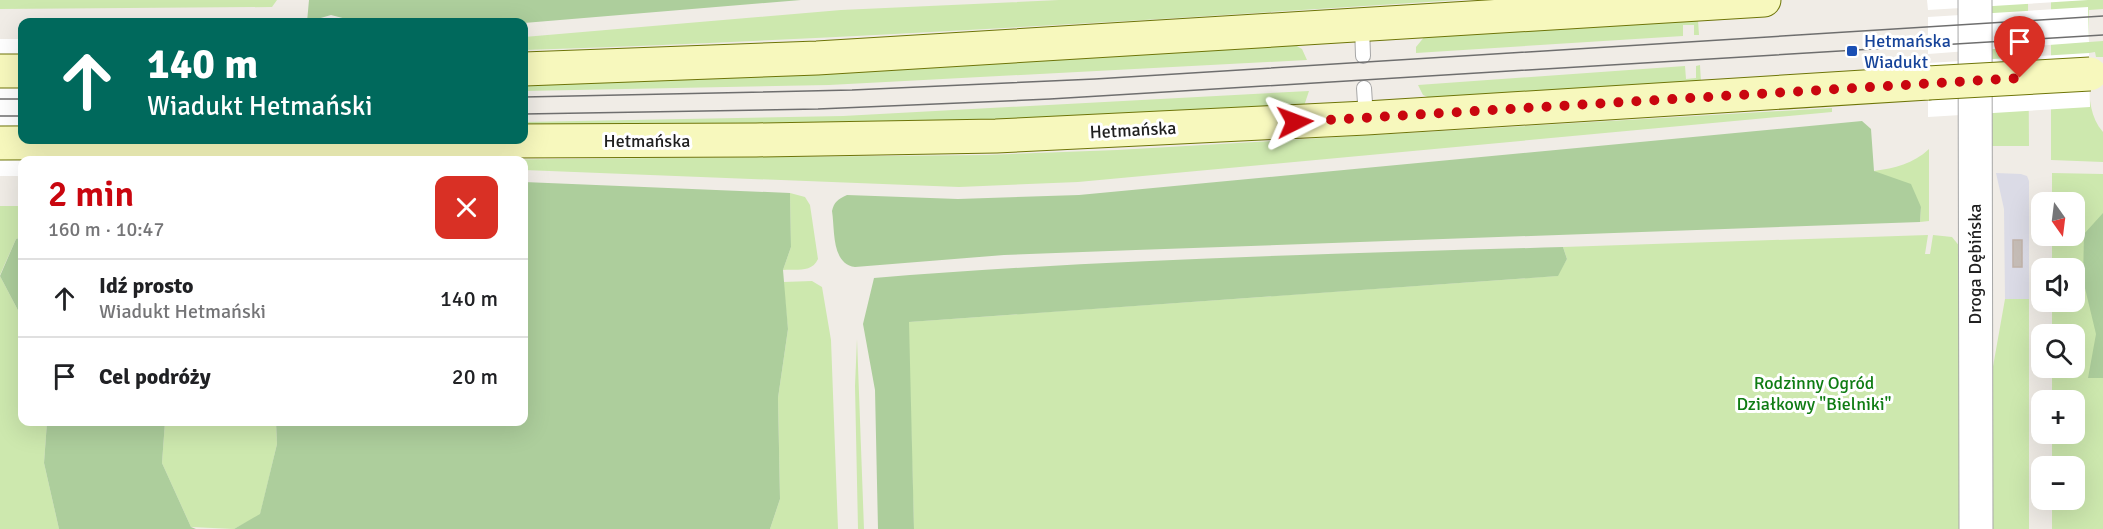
<!DOCTYPE html>
<html lang="pl">
<head>
<meta charset="utf-8">
<style>
	body { margin:0; font-family:Signika,sans-serif; background:#f2f2f2; color:#202124; height:100vh; display:flex; flex-direction:column; font-size:22px; white-space:nowrap }
	* { box-sizing:border-box; margin:0 }
	p { font-size:20px; color:#757577 }
	.icon { flex:none; width:33px; height:33px; fill:none; stroke:currentColor; stroke-width:2; stroke-linecap:round; stroke-linejoin:round }
	.map { position:relative; flex:1; overflow:hidden }
	.details { position:absolute; left:18px; top:156px; width:510px; height:270px; display:flex; flex-direction:column; background:#fff; border-radius:12px; box-shadow:0 6px 24px #0002 }
	.details>* { flex:none }
	.hud { position:absolute; left:18px; top:18px; width:510px; height:126px; border-radius:12px; box-shadow:0 6px 24px #0002; background:#00695c; color:#fff; overflow:hidden }
	.needle { width:39px; rotate:166deg }
	.controls { position:absolute; left:2031px; top:192px; display:grid; gap:12px }
	.controls a { display:grid; place-items:center; width:54px; height:54px; border-radius:12px; background:#fff; box-shadow:0 6px 24px #0002; font-size:30px }
	.pin { position:absolute; display:grid; place-items:center; width:51px; height:51px; color:#fff; margin:-62px -26px; border-radius:50% 50% 50% 0; rotate:-45deg; box-shadow:0 0 6px #0007 }
	.pin .icon { rotate:45deg }
	.me { position:absolute; width:66px; margin:-33px; rotate:87deg; stroke-linejoin:round; filter:drop-shadow(0 0 4px #0008) }
	.turn { display:flex; align-items:center; gap:21px; height:126px; padding:0 30px; font-size:27px }
	.turn .icon { width:78px; height:78px; stroke-width:2.5 }
	.turn b { display:block; font-size:42px; line-height:51px }
	.round { display:grid; place-items:center; flex:none; width:63px; height:63px; border-radius:12px; background:#f2f2f2 }
	.head { display:flex; align-items:center; justify-content:space-between; height:102px; padding:0 30px }
	h1 { font-size:36px; font-weight:600; line-height:45px; color:#c9060f }
	ul { padding:0; list-style:none }
	li { display:flex; align-items:center; gap:18px; height:78px; padding:0 30px; border-top:2px solid #e0e0e0 }
	li div { flex:1 }
	li b { display:block; font-size:22px }
	li em { font-style:normal }
	.map>svg:first-child { display:block }
	.grass { fill:#cde8ae }
	.forest { fill:#adce9c }
	.plaza { fill:#dbdbe6 }
	.pier { fill:#fff }
	.building { fill:#c5bcb6; stroke:#c1b3a9; stroke-width:1.5 }
	.lines { fill:none; stroke-linecap:round; stroke-linejoin:round }
	.service-casing { stroke:#a7a7a7; stroke-width:16 }
	.tertiary-casing { stroke:#a7a7a7; stroke-width:35 }
	.secondary-casing { stroke:#6e7508; stroke-width:35 }
	.service { stroke:#fff; stroke-width:14 }
	.tertiary { stroke:#fff; stroke-width:33 }
	.secondary { stroke:#f7f8bd; stroke-width:33 }
	.tram { stroke:#6e6e6e; stroke-width:1.5 }
	.secondary-bridge-casing { stroke:#6e7508; stroke-width:35; stroke-linecap:butt }
	.secondary-bridge { stroke:#f7f8bd; stroke-width:33 }
	.route { stroke:#c9060f; stroke-width:10; stroke-dasharray:0 18 }
	.transit-dot { fill:#1a4fb4; stroke:#fff; stroke-width:2 }
	.labels { text-anchor:middle; dominant-baseline:central; stroke-width:6; stroke-linejoin:round; paint-order:stroke }
	.transit-label { font-size:18px; fill:#164399; stroke:#fff; text-anchor:start }
	.street-label { font-size:18px; fill:#202020; stroke:#fff }
	.park-label { font-size:18px; fill:#0f7c13; stroke:#fff }
</style>
</head>
<body>
<div class="map">
<svg width="2103" height="529" viewBox="0 0 2103 529">
	<rect width="100%" height="100%" fill="#f0ece6"/>
	<!-- grass -->
	<path class="grass" d="M0,0H277L272,7L0,9Z
		M1059,0H1459C1147,20 836,40 524,50V37L841,10Z
		M1989,0H2028L2029,146H1990Z
		M2051,0H2103V9L2089,10V42L2103,41V57H2096L2095,52L2089,53V58C2090,83 2085,111 2103,132V162L2051,160Z
		M1698,20L1699,35H1694V25H1683V36L1416,53V47L1425,36Z
		M1295,45L1302,49L1307,60L829,85L524,91V86L885,71Z
		M1700,65L1701,82L1430,98L1423,95L1418,85L1685,66L1686,79L1696,78V66Z
		M1309,91L1304,106L934,122L524,126V122L843,116Z
		M1832,108V112L1078,182L959,187L524,170V160H444L986,155L1117,150Z
		M1929,149V221L1920,222L1921,207L1874,171C1895,168 1913,164 1929,149Z
		M2052,173L2103,174V529H2052V500H2074V466H2052V434H2074V400H2052V368H2074V334H2052V302H2074V268H2052V236H2074V202H2052Z
		M790,193L805,197L810,205L818,259C812,273 796,269 783,270L791,247Z
		M0,206H22V237L16,239L0,275Z
		M1928,235L1925,254H1930L1933,235L1952,237L1961,248V529H914L908,322L1557,276L1567,259L1563,247Z
		M0,276L22,318V422H47L44,463L59,529H0Z
		M812,281L822,287L831,340L838,529H770L780,499L778,398L788,329L783,282Z
		M2005,299H2029V529H1989V389Z
		M857,339L864,529H858L855,386Z
		M165,422H276L277,444L260,515L234,529L191,527L162,463Z"/>
	<!-- forest -->
	<path class="forest" d="M309,0H801L524,23L358,22L331,15L307,22Z
		M1862,121L1871,129L1874,171L1911,184L1921,207L1920,222L1136,250L1004,255L855,267C831,264 835,229 832,211C834,202 838,199 847,195L958,199L1079,195Z
		M524,182L790,193L791,247L783,270L788,329L778,398L780,499L770,529H234L260,514L277,444L276,422H524Z
		M2103,213V378H2088L2096,334L2083,280L2084,234Z
		M22,237V318L0,276L16,239Z
		M1563,247L1567,259L1558,276L909,322L914,529H878L875,390L863,324L874,278C1103,259 1333,254 1563,247Z
		M47,422H165L162,463L191,527L196,529H59L44,463Z"/>
	<!-- plaza -->
	<path class="plaza" d="M1996,173L2021,174L2027,176L2029,181V299H2005L2004,209Z"/>
	<!-- pier -->
	<path class="pier" d="M1927,0H2088L1928,10Z
		M2088,7L2089,42L1928,54V17Z
		M0,39H22V140H336V160H22V176H0Z
		M2089,53L2090,107L1928,117V63Z"/>
	<!-- building -->
	<path class="building" d="M2013,240H2022V267H2013Z"/>
	<g class="lines">
		<defs>
			<path id="service" d="M1362,26L1363,56
				M1364,88L1366,118"/>
			<path id="tertiary" d="M1975,0L1976,529"/>
			<path id="secondary" d="M524,69L817,58L1764,0
				M0,71H22
				M0,143L756,140L996,136L1366,118L1928,83"/>
		</defs>
		<!-- service casing -->
		<use href="#service" class="service-casing"/>
		<!-- tertiary casing -->
		<use href="#tertiary" class="tertiary-casing"/>
		<!-- secondary casing -->
		<use href="#secondary" class="secondary-casing"/>
		<!-- service -->
		<use href="#service" class="service"/>
		<!-- tertiary -->
		<use href="#tertiary" class="tertiary"/>
		<!-- secondary -->
		<use href="#secondary" class="secondary"/>
		<!-- tram -->
		<path class="tram" d="M524,97L852,90L1095,79L2103,16
			M0,99H22
			M524,114L818,109L1050,99L2103,35
			M0,116H22"/>
		<defs>
			<path id="secondary-bridge" d="M1928,83L2090,74"/>
		</defs>
		<!-- secondary-bridge casing -->
		<use href="#secondary-bridge" class="secondary-bridge-casing"/>
		<!-- secondary-bridge -->
		<use href="#secondary-bridge" class="secondary-bridge"/>
	</g>
	<g class="lines">
		<!-- route -->
		<path class="route" d="M1295,122L2020,78"/>
	</g>
	<!-- markers -->
	<rect class="transit-dot" x="1846" y="45" width="12" height="12" rx="3"/>
	<g class="labels">
		<!-- transit labels -->
		<g class="transit-label">
			<text x="1864" y="41">Hetmańska<tspan x="1864" dy="21">Wiadukt</tspan></text>
		</g>
		<!-- street labels -->
		<g class="street-label">
			<text transform="translate(1133 130) rotate(-3)">Hetmańska</text>
			<text x="647" y="141">Hetmańska</text>
			<text transform="translate(1975 264) rotate(-90)">Droga Dębińska</text>
		</g>
		<!-- park labels -->
		<g class="park-label">
			<text x="1814" y="383">Rodzinny Ogród<tspan x="1814" dy="21">Działkowy "Bielniki"</tspan></text>
		</g>
	</g>
</svg>
<div class="controls">
<a><svg class="needle" viewBox="-14 -14 28 28"><path d="M0-13l5 13h-10z" fill="#e53935"/><path d="M0 13l5-13h-10z" fill="#757577"/></svg></a>
<a><svg class="icon" aria-label="sound" viewBox="0 0 24 24"><path d="M4 9h4l5-4v14l-5-4H4zM17 9q2 3 0 6"/></svg></a>
<a><svg class="icon" aria-label="search" viewBox="0 0 24 24"><circle cx="10" cy="10" r="6"/><path d="M15 15l6 6"/></svg></a>
<a>+</a>
<a>−</a>
</div>
<div class="pin" style="left:2020px;top:78px;background:#d93025"><svg class="icon" aria-label="arrive" viewBox="0 0 24 24"><path d="M6 21V4h12l-3 4 3 4H6"/></svg></div>
<svg class="me" style="left:1295px;top:122px" viewBox="-20 -20 40 40"><path d="M0-17L14 15 0 8-14 15z" fill="#c9060f" stroke="#fff" stroke-width="4"/></svg>
<div class="hud">
<div class="turn"><svg class="icon" aria-label="ahead" viewBox="0 0 24 24"><path d="M12 20V5M6 11l6-6 6 6"/></svg><div><b>140 m</b>Wiadukt Hetmański</div></div>
</div>
<section class="details">
<div class="head"><div><h1>2 min</h1><p>160 m · 10:47</p></div><a class="round" style="background:#d93025;color:#fff"><svg class="icon" aria-label="close" viewBox="0 0 24 24"><path d="M6 6l12 12M18 6L6 18"/></svg></a></div>
<ul>
<li><svg class="icon" aria-label="ahead" viewBox="0 0 24 24"><path d="M12 20V5M6 11l6-6 6 6"/></svg><div><b>Idź prosto</b><p>Wiadukt Hetmański</p></div><em>140 m</em></li>
<li><svg class="icon" aria-label="arrive" viewBox="0 0 24 24"><path d="M6 21V4h12l-3 4 3 4H6"/></svg><div><b>Cel podróży</b></div><em>20 m</em></li>
</ul>
</section>
</div>
</body>
</html>
